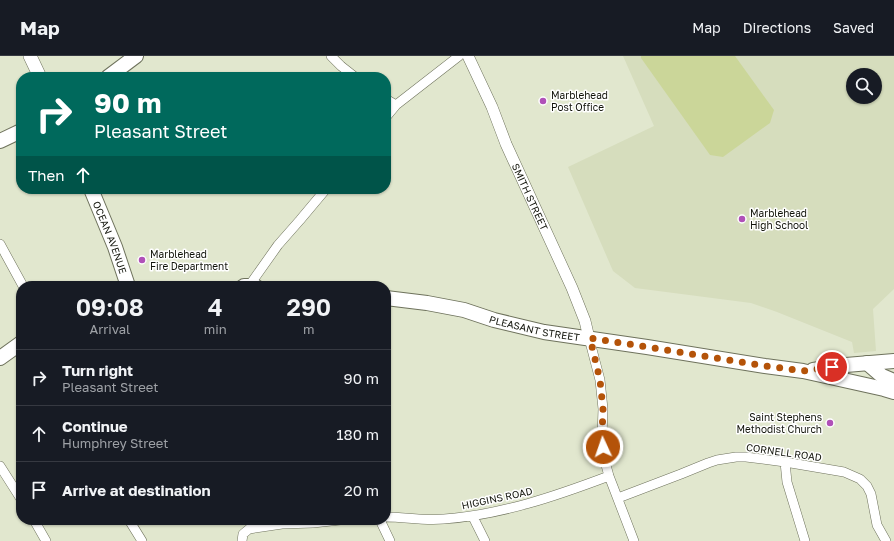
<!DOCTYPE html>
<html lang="en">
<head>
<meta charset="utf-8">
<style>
	body { margin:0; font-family:"Golos Text",sans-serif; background:#242831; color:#f1f3f6; height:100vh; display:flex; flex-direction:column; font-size:15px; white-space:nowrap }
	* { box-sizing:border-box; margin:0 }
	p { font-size:13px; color:#9ea1a6 }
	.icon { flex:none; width:22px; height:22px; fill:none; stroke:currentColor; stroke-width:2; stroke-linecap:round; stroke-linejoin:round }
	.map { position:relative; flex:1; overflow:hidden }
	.drawer { position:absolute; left:16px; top:225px; width:375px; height:244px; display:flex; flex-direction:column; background:#171b24; border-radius:16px; box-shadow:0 1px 3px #0004 }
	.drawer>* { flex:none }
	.top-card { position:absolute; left:16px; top:16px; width:375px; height:122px; border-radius:16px; box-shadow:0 1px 3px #0004; background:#00695c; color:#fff; overflow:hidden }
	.tools { position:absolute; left:846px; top:12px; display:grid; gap:8px }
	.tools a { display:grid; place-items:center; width:36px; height:36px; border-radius:50%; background:#171b24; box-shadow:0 1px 3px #0004; font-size:20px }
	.pin { position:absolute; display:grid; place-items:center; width:34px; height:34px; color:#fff; margin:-17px; border:2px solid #fff; border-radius:50%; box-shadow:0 1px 4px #0007 }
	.me { position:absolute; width:44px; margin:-22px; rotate:357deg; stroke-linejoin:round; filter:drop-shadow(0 0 3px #0008) }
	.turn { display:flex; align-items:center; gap:14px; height:84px; padding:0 12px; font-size:18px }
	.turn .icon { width:52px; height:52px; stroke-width:2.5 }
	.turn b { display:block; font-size:28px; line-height:34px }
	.then { display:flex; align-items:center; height:38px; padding:0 12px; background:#0003; gap:8px; font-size:15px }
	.eta { display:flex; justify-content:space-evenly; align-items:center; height:68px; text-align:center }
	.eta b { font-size:24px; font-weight:600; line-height:28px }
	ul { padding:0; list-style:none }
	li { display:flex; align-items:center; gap:12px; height:56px; padding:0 12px; border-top:1px solid #363941 }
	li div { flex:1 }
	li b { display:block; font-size:15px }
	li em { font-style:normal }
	header { display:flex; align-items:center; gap:24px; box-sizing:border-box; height:56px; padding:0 20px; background:#171b24; border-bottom:1px solid #363941 }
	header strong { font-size:19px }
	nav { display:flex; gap:22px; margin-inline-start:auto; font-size:14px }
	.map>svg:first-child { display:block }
	.built { fill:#d6ddbd; fill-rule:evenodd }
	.green { fill:#cbd699 }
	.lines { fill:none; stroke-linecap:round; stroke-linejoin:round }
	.minor-casing { stroke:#6e725c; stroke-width:10 }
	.tertiary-casing { stroke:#6e725c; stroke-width:12 }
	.secondary-casing { stroke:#6e725c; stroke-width:14 }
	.primary-casing { stroke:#6e725c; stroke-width:16 }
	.minor { stroke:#fff; stroke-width:9 }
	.tertiary { stroke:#fff; stroke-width:11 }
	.secondary { stroke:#fff; stroke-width:13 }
	.primary { stroke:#fff; stroke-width:14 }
	.route { stroke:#b45309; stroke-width:7; stroke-dasharray:0 12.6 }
	.poi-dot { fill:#b050b8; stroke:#fff; stroke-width:1.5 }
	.labels { text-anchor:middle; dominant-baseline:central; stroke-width:3; stroke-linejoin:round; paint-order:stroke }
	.poi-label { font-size:10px; fill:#12140b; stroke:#fff; text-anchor:start }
	.street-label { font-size:10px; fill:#12140b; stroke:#fff }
</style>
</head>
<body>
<header>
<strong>Map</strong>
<nav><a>Map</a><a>Directions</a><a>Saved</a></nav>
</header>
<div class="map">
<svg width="894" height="485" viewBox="0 0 894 485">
	<rect width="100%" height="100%" fill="#e1e7ce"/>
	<!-- built -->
	<path class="built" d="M623,0H894V233L873,253L876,295L854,297L852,286L777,256L751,247L635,232L613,215L568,111L654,70ZM853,19H875V41H853Z"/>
	<!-- green -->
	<path class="green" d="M641,0H735L774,54L770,67L723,101L710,99L641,2Z"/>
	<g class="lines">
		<defs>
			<path id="minor" d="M331,0L341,10L355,21
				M386,43L396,49
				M386,61L396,49L459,0
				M0,188L23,230
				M249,230L278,189L300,164L326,133
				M589,282L600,324L603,353L602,380L604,402L609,420L634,485
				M785,406L787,426L805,485
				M0,410L21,443
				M618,442L681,418L708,407L717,404L736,401H746L785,406L844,416L860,423L867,430L871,438L877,469L886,485
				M386,461C405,461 424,465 444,463C501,459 556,440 609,420
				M473,461L485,485
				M34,464L46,485
				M129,464L142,485
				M380,464L390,485
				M242,485L243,478L249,473L282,468L313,467L340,464"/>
			<g id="tertiary">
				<path id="s1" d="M468,0L492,51L506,88L572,232L585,265L589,282"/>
			</g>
			<path id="secondary" d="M30,0L40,21"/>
			<g id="primary">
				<path d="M108,21L136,0"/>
				<path d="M0,85L21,75"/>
				<path id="s2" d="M91,133L115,191L128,230"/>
				<path d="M244,230H255"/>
				<path id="s3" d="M386,242L427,247L464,254L494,264L544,276L647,291L765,310L803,315L884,333L894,336"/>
				<path d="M0,302L21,287"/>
				<path d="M867,307L882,320L894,325"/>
				<path d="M813,314L846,309L894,305"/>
			</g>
		</defs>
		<!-- minor casing -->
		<use href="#minor" class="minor-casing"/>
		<!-- tertiary casing -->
		<use href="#tertiary" class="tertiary-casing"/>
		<!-- secondary casing -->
		<use href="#secondary" class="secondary-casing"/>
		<!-- primary casing -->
		<use href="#primary" class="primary-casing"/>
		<!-- minor -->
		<use href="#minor" class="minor"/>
		<!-- tertiary -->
		<use href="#tertiary" class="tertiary"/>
		<!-- secondary -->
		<use href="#secondary" class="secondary"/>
		<!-- primary -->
		<use href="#primary" class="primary"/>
	</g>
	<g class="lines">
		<!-- route -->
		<path class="route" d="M603,391L602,380L603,353L600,324L590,282L647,291L766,310L803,315L832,311"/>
	</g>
	<!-- markers -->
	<g class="poi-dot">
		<circle cx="543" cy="45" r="4"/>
		<circle cx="742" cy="163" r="4"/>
		<circle cx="142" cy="204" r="4"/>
		<circle cx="830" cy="367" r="4"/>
	</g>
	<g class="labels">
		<!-- poi labels -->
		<g class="poi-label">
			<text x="551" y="39">Marblehead<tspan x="551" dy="12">Post Office</tspan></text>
			<text x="750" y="157">Marblehead<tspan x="750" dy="12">High School</tspan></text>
			<text x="150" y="198">Marblehead<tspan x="150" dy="12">Fire Department</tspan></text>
			<text x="822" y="361" text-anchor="end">Saint Stephens<tspan x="822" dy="12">Methodist Church</tspan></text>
		</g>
		<!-- street labels -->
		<g class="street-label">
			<text stroke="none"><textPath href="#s1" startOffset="154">SMITH STREET</textPath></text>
			<text stroke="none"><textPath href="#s2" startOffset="52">OCEAN AVENUE</textPath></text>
			<text stroke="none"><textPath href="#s3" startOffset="152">PLEASANT STREET</textPath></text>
			<text transform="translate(784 396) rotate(8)">CORNELL ROAD</text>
			<text transform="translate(497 442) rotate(-12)">HIGGINS ROAD</text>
		</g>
	</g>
</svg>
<div class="tools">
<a><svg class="icon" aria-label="search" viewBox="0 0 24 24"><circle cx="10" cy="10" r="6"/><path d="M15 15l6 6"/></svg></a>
</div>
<div class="pin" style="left:832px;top:311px;background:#d93025"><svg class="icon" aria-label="arrive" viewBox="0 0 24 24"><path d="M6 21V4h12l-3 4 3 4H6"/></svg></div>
<svg class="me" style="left:603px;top:391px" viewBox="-20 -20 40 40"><circle r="17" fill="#b45309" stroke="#fff" stroke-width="3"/><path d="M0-11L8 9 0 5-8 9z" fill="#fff"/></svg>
<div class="top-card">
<div class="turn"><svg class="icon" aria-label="right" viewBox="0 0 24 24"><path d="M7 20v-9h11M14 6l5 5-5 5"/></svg><div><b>90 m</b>Pleasant Street</div></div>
<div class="then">Then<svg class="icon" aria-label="ahead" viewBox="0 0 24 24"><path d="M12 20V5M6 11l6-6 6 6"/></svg></div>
</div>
<section class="drawer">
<div class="eta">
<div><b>09:08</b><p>Arrival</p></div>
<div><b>4</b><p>min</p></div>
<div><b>290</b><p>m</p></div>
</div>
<ul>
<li><svg class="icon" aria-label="right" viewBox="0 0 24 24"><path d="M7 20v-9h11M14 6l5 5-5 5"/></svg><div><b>Turn right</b><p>Pleasant Street</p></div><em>90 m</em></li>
<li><svg class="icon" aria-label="ahead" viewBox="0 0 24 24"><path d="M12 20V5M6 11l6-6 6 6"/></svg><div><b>Continue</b><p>Humphrey Street</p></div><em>180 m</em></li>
<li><svg class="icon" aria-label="arrive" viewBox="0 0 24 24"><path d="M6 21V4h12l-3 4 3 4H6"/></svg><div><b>Arrive at destination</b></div><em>20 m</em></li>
</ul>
</section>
</div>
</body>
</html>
